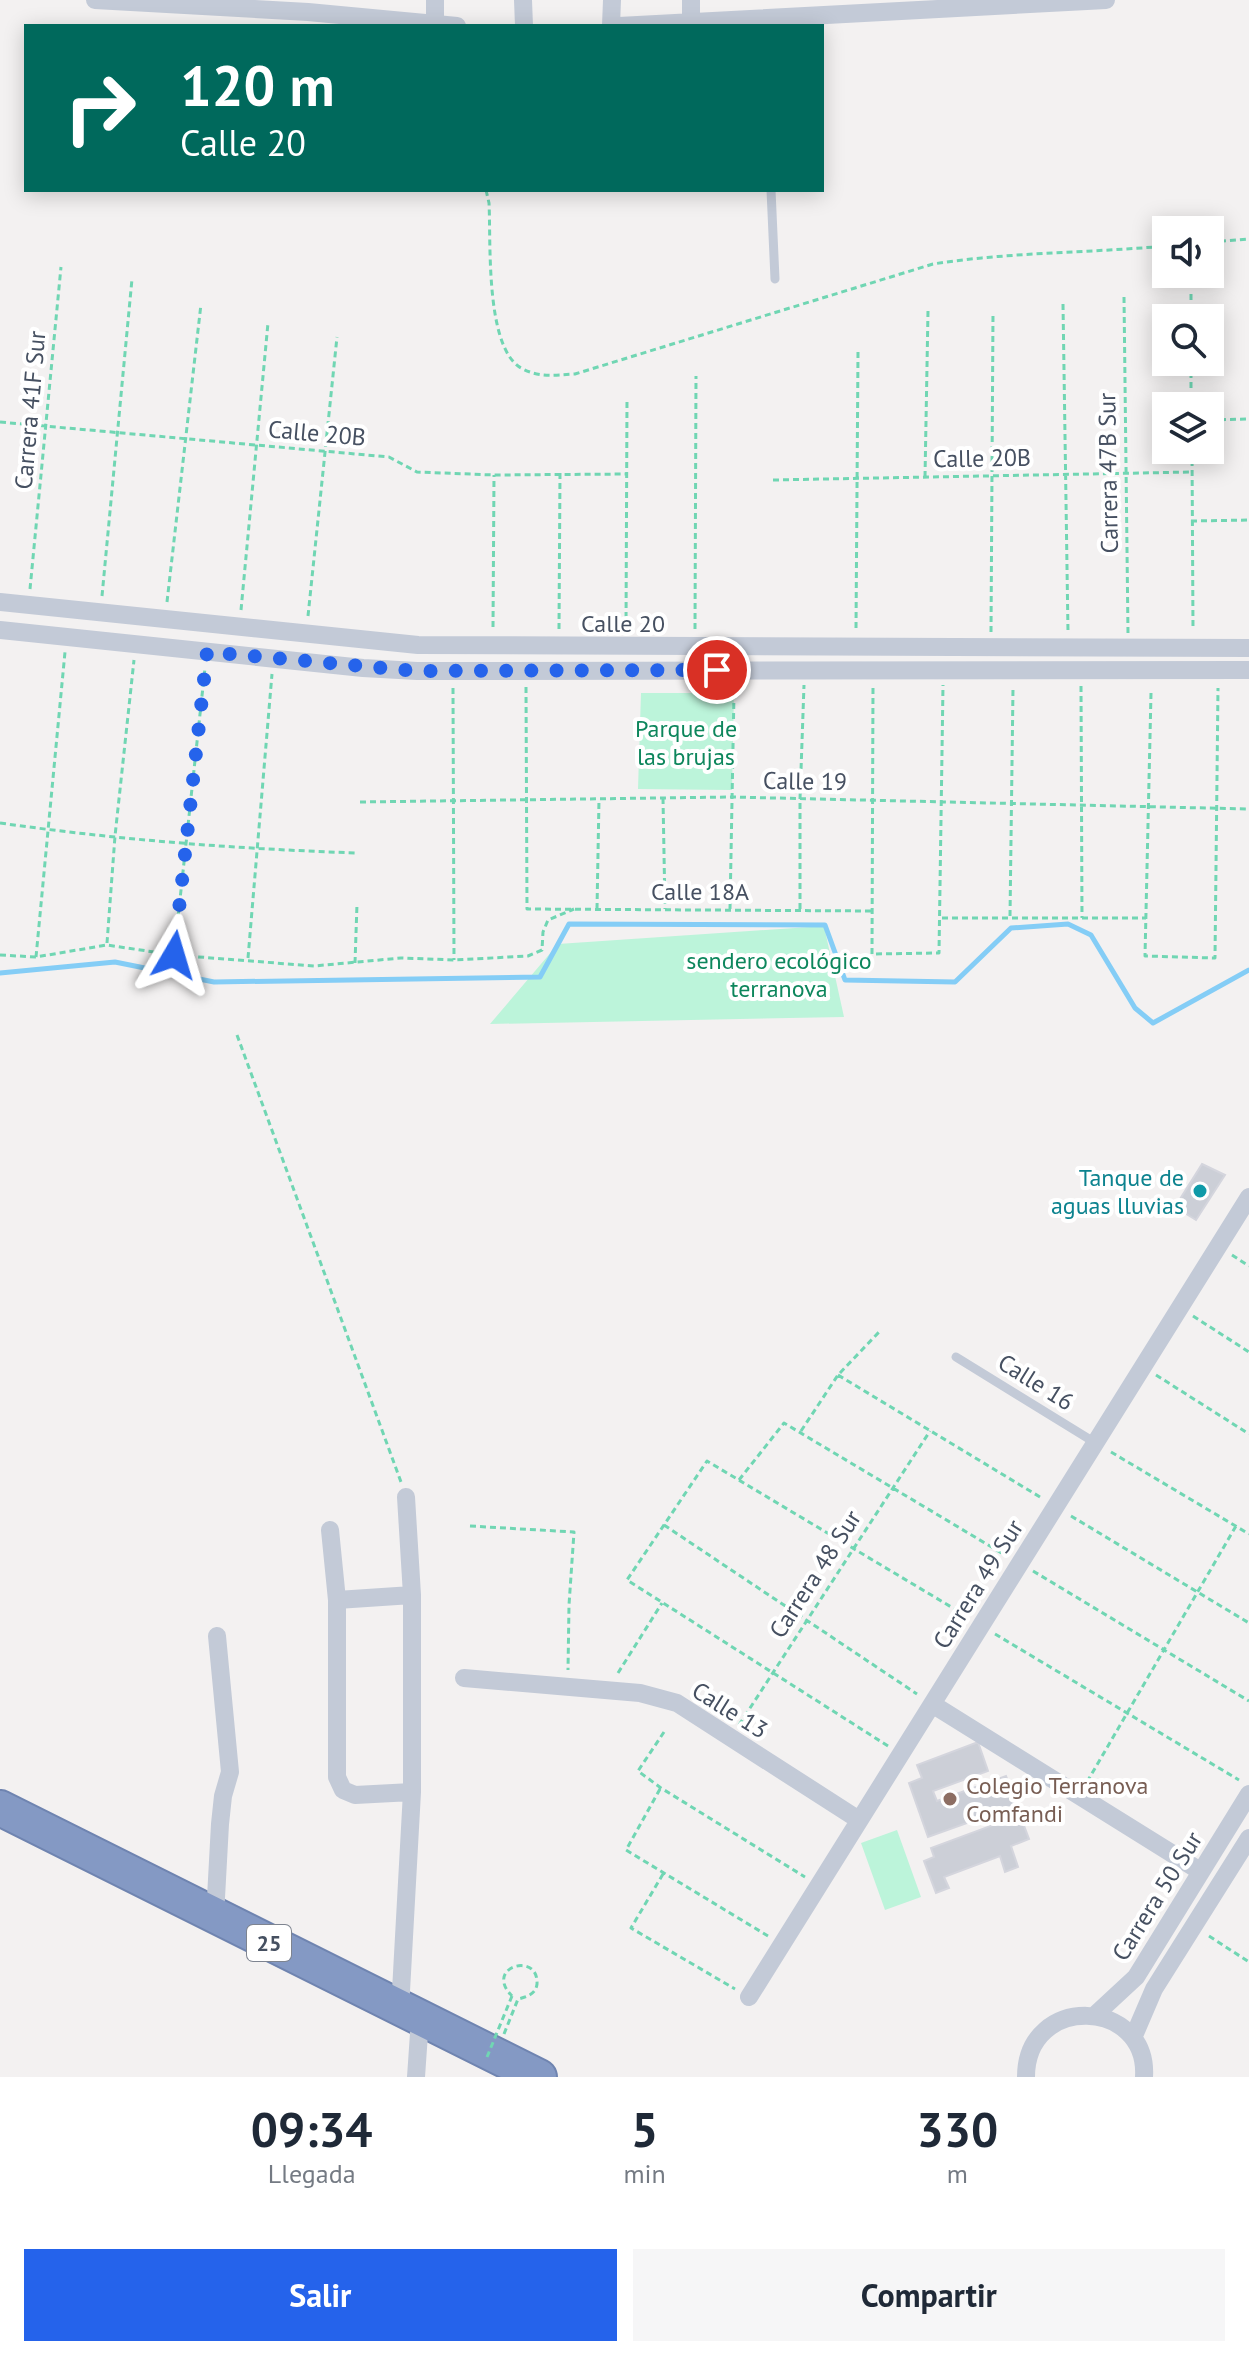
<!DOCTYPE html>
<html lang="es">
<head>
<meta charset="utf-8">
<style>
	body { margin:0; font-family:"PT Sans",sans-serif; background:#f6f6f7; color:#1f2937; height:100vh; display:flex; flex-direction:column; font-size:30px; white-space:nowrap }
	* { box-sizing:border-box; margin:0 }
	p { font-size:26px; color:#747a83 }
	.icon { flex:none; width:44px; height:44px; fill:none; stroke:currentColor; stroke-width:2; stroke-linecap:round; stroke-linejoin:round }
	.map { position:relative; height:2077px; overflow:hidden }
	.details { display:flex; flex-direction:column; background:#fff; flex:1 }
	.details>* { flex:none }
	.hud { position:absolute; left:24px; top:24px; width:800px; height:168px; border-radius:0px; box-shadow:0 4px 20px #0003; background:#00695c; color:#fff; overflow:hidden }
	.buttons { position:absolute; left:1152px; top:216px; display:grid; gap:16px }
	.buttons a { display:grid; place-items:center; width:72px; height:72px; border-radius:0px; background:#fff; box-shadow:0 4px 20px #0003; font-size:40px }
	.pin { position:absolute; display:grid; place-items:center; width:68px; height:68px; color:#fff; margin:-34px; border:4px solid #fff; border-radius:50%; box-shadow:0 2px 8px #0007 }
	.me { position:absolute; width:88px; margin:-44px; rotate:7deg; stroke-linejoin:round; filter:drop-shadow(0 0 6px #0008) }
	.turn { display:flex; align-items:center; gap:28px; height:168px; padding:0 24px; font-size:36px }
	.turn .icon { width:104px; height:104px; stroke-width:2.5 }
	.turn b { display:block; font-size:56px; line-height:68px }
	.eta { display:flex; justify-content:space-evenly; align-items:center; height:136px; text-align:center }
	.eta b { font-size:48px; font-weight:600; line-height:56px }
	.primary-button { display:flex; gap:16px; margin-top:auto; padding:16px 24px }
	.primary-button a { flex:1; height:92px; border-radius:0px; background:#2563eb; color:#fff; font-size:32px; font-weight:600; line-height:92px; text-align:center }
	.primary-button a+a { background:#f6f6f7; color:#1f2937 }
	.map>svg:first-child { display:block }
	.green { fill:#bcf4da }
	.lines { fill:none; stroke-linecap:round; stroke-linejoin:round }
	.stream { stroke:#84cdf6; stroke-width:5 }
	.building { fill:#cccfd7; stroke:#d4d5dd; stroke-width:2 }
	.highway-casing { stroke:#6f84b0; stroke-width:38 }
	.path { stroke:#70d6b3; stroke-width:3; stroke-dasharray:6 4; stroke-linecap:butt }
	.lane { stroke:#c3cad7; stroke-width:9 }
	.street { stroke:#c3cad7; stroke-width:18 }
	.highway { stroke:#8499c4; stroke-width:34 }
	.path-bridge { stroke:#70d6b3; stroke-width:3; stroke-dasharray:6 4; stroke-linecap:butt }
	.route { stroke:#2563eb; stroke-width:14; stroke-dasharray:0 25.2 }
	.culture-dot { fill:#0f9aa8; stroke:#fff; stroke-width:3 }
	.education-dot { fill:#8d6e63; stroke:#fff; stroke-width:3 }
	.labels { text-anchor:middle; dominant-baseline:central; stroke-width:8; stroke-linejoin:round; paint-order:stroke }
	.shield { fill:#fff; stroke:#7e8490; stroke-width:2 }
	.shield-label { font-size:22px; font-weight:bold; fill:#465061 }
	.street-label { font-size:24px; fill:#465061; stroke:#fff }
	.park-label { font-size:24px; fill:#0d865c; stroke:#fff }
	.culture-label { font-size:24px; fill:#0d838f; stroke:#fff; text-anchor:end }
	.education-label { font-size:24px; fill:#785e54; stroke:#fff; text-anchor:start }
</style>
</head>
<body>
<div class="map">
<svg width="1249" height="2077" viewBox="0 0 1249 2077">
	<rect width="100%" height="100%" fill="#f3f1f1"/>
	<!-- green -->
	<path class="green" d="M641,693H734L732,790L638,789Z
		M824,926L844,1017L490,1024L558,944Z
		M897,1830L921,1897L885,1910L861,1843Z"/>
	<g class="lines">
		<!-- stream -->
		<path class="stream" d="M0,973L115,962L214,982L540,977L569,924L825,925L845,980L955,982L1011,928L1068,924L1091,935L1135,1008L1153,1023L1249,970"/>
	</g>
	<!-- building -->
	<path class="building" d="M1202,1164L1225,1175L1196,1220L1175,1207Z
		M978,1742L988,1771L933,1791L937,1801L1006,1776L1017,1805L928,1837L909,1783L922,1778L917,1765Z
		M1020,1815L1029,1839L1011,1846L1018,1867L1005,1872L1000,1856L944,1877L949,1888L936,1893L924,1861L934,1857L931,1848Z"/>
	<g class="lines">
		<defs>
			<path id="highway" d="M0,1808L539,2077"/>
		</defs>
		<!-- highway casing -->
		<use href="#highway" class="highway-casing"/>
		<!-- path -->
		<path class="path" d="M486,190L489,203C491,242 485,347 521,368C539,378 555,375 575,374L933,264C1010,252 1088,253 1166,246
			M1210,242L1249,239
			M1191,294V318
			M1124,297L1128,633
			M1063,304L1068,632
			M1191,362V406
			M1210,420L1249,419
			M0,422L389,457L417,472L494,475L628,474
			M1192,450L1193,629
			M925,477L928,311
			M773,480L1192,472
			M1191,521L1249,520
			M30,589L61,267
			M102,596L132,279
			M167,602L201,304
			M241,610L268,323
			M308,616L337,337
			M493,627L494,475
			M626,628L627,400
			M856,628L858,352
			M559,629L560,473
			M695,629L696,376
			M991,632L993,314
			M1081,686L1082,918
			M526,687L527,909L873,911
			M453,688L454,960
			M873,688L872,954L939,953L943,685
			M1151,693L1145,956L1215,958L1218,688
			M663,798L665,909
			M360,802L732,797L1249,809
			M0,823C119,840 239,849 358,853
			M597,909L599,799
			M730,909L734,693
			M800,909V799L804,685
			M1010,916L1013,688
			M942,918H1146
			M107,943L115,836L134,660
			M0,955L36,957L107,945L174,955L314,966L401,958L454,960L528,956L542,950L543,932L548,920L574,909
			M174,955L205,668
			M36,957L65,652
			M248,958L272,674
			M355,963L357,904
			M237,1035L401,1482
			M1232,1255L1249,1266
			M1193,1316L1249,1352
			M838,1375L1040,1497
			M1156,1375L1249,1434
			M801,1431L838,1375L880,1331
			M1111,1452L1249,1534
			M739,1480L784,1423L1005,1555
			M1071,1516L1249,1623
			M664,1525L917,1694
			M470,1526L574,1532L569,1605L568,1670
			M1033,1571L1249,1701
			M995,1634L1239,1780
			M618,1673L662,1603
			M739,1725L930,1431
			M664,1732L638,1771L661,1788L805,1877
			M888,1746L627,1580L707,1461L968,1617
			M1087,1782L1236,1526
			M660,1789L626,1850L768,1936
			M663,1874L631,1928L735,1989
			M1209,1936L1249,1962
			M504,2034L518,1999C527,1997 536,1994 537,1984C539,1951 483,1967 512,1996"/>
		<!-- lane -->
		<path class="lane" d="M771,190L775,279
			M956,1357L1094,1442"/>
		<!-- street -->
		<path class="street" d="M95,0L308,12L457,26
			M523,0L524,26
			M691,0V22
			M435,24V0
			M611,26L612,0
			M619,26L1106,0
			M0,602L418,645L1249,648
			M0,630L363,668L417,671L1249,670
			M330,1530L337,1600V1777L343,1790L355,1795L412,1792
			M337,1600L412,1595
			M464,1678L640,1693L677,1703L859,1820
			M932,1704L1200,1871
			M215,1916L220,1824L223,1796L230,1772L217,1636
			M749,1997L1249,1197
			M400,2009L412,1792V1595L406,1497
			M1095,2015L1136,1977L1249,1794
			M1133,2038L1154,1989L1249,1838
			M416,2077L420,2019
			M1026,2077C1026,1993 1149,1998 1144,2077"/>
		<!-- highway -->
		<use href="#highway" class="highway"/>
		<!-- path-bridge -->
		<path class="path-bridge" d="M487,2057L512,1996"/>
	</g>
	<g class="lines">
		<!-- route -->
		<path class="route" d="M174,955L207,652L417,671L717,670"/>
	</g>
	<!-- markers -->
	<circle class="culture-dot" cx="1200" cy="1191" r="8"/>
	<circle class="education-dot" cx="950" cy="1799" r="8"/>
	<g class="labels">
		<!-- shield labels -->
		<rect class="shield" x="247" y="1925" width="44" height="36" rx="6"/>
		<g class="shield-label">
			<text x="269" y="1943">25</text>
		</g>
		<!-- street labels -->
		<g class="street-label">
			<text transform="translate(30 410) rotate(-85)">Carrera 41F Sur</text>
			<text transform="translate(317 433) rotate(5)">Calle 20B</text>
			<text transform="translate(982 458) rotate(-1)">Calle 20B</text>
			<text transform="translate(1108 473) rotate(-91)">Carrera 47B Sur</text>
			<text x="623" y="623">Calle 20</text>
			<text transform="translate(805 781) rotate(1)">Calle 19</text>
			<text x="700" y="891">Calle 18A</text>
			<text transform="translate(1036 1382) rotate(32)">Calle 16</text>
			<text transform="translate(815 1574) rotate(-57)">Carrera 48 Sur</text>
			<text transform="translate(978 1584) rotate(-58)">Carrera 49 Sur</text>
			<text transform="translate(730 1710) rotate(32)">Calle 13</text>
			<text transform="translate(1157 1896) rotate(-58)">Carrera 50 Sur</text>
		</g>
		<!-- park labels -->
		<g class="park-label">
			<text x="686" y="728">Parque de<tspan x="686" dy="28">las brujas</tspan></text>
			<text x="779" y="960">sendero ecológico<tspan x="779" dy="28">terranova</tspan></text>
		</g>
		<!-- culture labels -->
		<g class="culture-label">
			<text x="1184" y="1177">Tanque de<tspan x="1184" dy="28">aguas lluvias</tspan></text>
		</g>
		<!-- education labels -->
		<g class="education-label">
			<text x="966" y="1785">Colegio Terranova<tspan x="966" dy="28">Comfandi</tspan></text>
		</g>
	</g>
</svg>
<div class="buttons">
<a><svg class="icon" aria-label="sound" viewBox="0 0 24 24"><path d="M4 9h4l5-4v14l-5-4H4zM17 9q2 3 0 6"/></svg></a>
<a><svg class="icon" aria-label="search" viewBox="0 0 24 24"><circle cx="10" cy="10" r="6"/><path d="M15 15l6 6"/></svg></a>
<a><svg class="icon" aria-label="layers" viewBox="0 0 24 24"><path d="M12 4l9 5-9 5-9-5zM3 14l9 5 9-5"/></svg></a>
</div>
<div class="pin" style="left:717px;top:670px;background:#d93025"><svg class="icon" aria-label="arrive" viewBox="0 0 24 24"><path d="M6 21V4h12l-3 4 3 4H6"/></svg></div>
<svg class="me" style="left:174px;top:955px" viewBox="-20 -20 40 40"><path d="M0-17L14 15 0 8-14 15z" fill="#2563eb" stroke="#fff" stroke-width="4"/></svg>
<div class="hud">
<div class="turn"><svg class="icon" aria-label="right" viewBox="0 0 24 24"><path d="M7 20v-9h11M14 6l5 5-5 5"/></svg><div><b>120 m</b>Calle 20</div></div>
</div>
</div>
<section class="details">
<div class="eta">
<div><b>09:34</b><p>Llegada</p></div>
<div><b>5</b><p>min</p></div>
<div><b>330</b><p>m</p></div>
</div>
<div class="primary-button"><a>Salir</a><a>Compartir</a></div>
</section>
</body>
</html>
